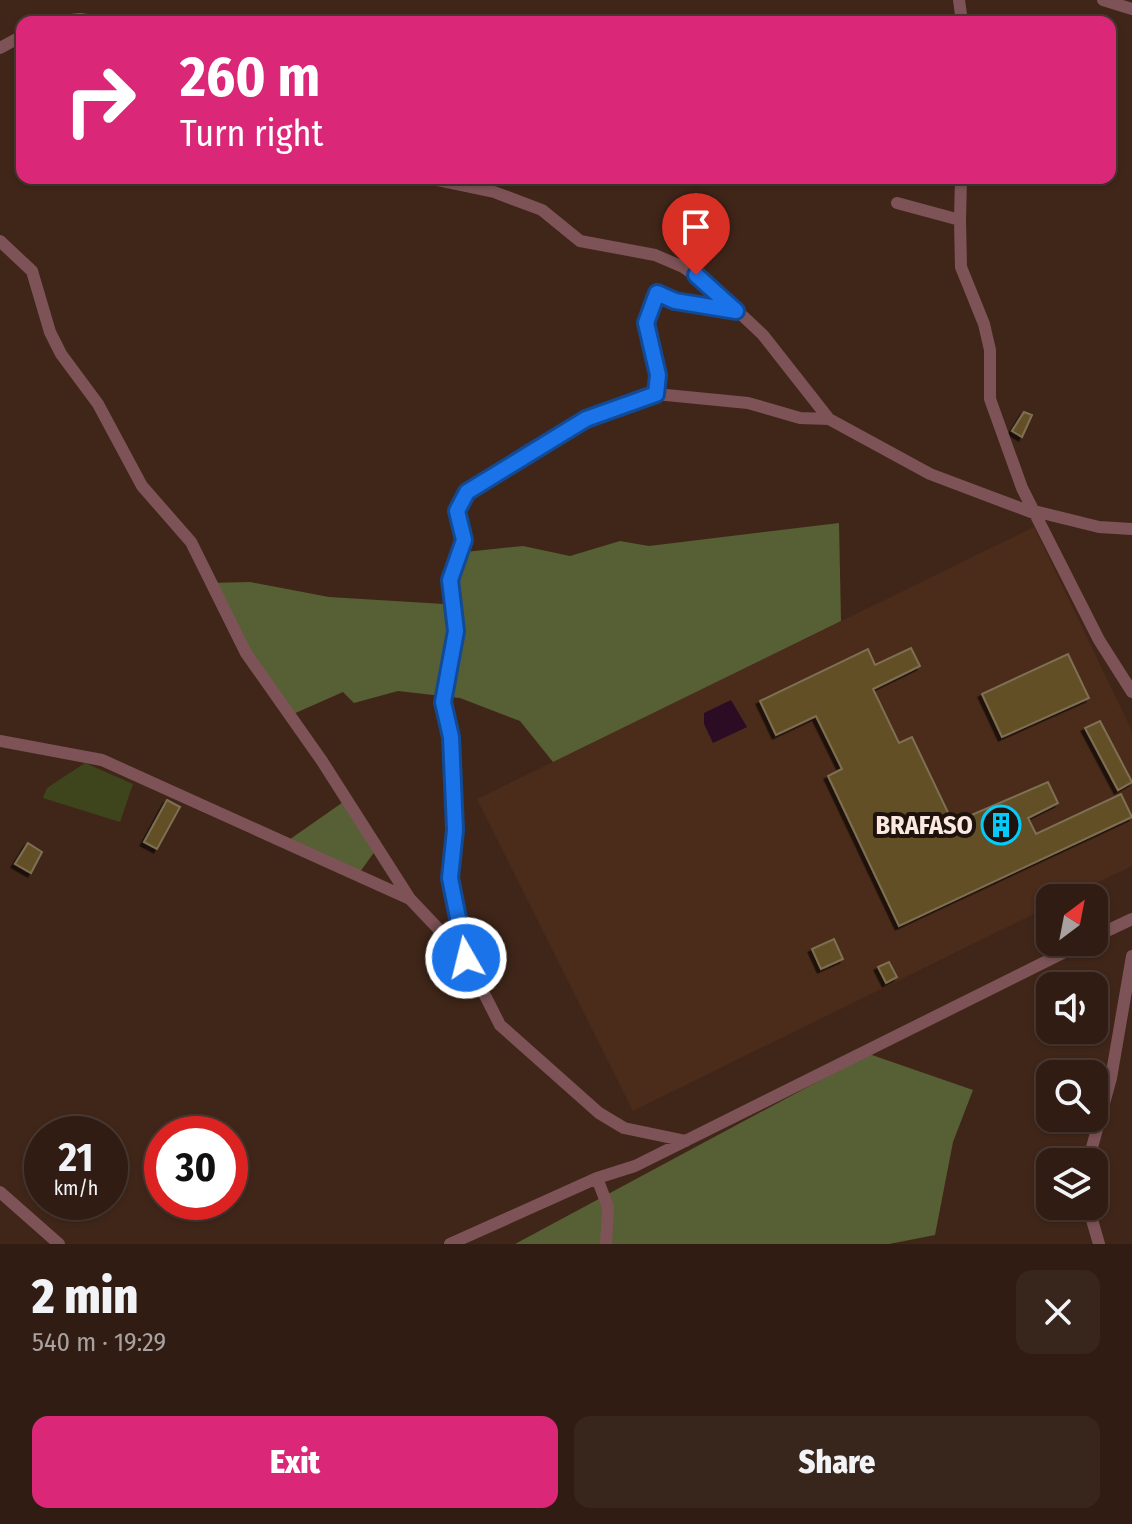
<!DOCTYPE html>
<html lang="en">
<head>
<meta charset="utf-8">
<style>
	body { margin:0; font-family:"Fira Sans Condensed",sans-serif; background:#38251c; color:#f1f3f6; height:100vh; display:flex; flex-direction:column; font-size:30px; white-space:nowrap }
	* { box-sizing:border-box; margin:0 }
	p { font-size:26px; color:#a8a1a0 }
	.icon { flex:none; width:44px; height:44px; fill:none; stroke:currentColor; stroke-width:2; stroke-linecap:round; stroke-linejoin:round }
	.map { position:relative; height:1244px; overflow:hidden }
	.drawer { display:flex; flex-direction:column; background:#301c13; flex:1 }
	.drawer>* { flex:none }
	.top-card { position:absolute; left:16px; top:16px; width:1100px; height:168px; border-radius:16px; box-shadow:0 2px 6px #0004,0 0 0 2px #4b3a33; background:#db2777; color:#fff; overflow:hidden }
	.needle { width:52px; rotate:32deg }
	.fabs { position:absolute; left:1036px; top:884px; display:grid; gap:16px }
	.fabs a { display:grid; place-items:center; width:72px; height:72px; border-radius:16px; background:#301c13; box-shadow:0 2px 6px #0004,0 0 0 2px #4b3a33; font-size:40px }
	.speed { position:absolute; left:24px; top:1116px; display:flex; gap:16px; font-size:40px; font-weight:700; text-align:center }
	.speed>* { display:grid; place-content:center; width:104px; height:104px; border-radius:50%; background:#301c13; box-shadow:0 2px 6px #0004,0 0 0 2px #4b3a33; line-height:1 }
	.speed small { font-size:20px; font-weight:400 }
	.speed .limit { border:12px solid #d22; background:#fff; color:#111 }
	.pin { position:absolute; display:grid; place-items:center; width:68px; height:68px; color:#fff; margin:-82px -34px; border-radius:50% 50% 50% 0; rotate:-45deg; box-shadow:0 0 8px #0007 }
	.pin .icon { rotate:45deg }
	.me { position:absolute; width:88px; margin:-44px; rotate:352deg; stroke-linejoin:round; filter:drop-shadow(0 0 6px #0008) }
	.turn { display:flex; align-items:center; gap:28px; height:168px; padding:0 32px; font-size:36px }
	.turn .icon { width:104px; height:104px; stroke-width:2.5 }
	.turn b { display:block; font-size:56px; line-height:68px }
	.round { display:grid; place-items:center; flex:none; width:84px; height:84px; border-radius:16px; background:#38251c }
	.summary { display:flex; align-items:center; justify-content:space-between; height:136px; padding:0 32px }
	h1 { font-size:48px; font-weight:800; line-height:60px }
	.primary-button { display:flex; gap:16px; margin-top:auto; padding:16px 32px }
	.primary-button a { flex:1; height:92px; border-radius:16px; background:#db2777; color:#fff; font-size:32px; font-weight:800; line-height:92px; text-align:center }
	.primary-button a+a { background:#38251c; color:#f1f3f6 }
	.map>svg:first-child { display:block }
	.built { fill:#4b2b1a }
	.green { fill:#3e451d }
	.forest { fill:#575f34 }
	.water { fill:#2c0c25 }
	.building { fill:#644f26; stroke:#7e6f53; stroke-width:2; filter:url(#shadow) }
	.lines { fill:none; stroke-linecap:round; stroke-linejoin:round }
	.minor { stroke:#7d5357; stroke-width:12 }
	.route-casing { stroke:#114b97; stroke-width:20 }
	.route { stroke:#1a73e8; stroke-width:14 }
	.labels { text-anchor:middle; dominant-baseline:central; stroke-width:8; stroke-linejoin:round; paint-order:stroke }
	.poi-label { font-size:26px; font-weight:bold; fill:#fbe9e1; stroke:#1e120d; text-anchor:end }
</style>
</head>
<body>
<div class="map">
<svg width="1132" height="1244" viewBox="0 0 1132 1244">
	<defs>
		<filter id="shadow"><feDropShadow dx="-3.5" dy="3.5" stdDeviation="0" flood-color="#0009"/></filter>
	</defs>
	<rect width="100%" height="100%" fill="#402619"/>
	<!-- built -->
	<path class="built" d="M1034,527L1132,731V866L1066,898H1050V906L633,1111L477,799Z"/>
	<!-- green -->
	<path class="green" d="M85,763L133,784L120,822L43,798L47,788Z"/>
	<!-- forest -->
	<path class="forest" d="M839,523L841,621L553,762L520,721L460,698L398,691L354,703L343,692L291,715L209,583L250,582L329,597L444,604L457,600L465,552L523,546L570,556L620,541L649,546Z
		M346,800L378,847L357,876L286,842Z
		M869,1054L973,1090L953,1142L935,1235L889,1244H515Z"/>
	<!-- water -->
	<path class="water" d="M731,700L747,727L713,743L704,724V713Z"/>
	<!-- building -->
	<path class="building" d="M1024,412L1032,415L1022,437L1012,431Z
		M911,648L920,666L873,689L899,743L912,737L953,823L1048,782L1058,803L1028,818L1036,834L1121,794L1132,817L899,926L828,776L842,769L816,716L776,735L760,701L868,649L875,665Z
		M1068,654L1089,698L1002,737L982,694Z
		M1100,721L1132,782L1118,790L1085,728Z
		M167,800L180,807L157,849L144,842Z
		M28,843L42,852L31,873L15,864Z
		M834,939L843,959L821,969L812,949Z
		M889,962L897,977L886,983L878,967Z"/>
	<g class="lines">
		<!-- minor -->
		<path class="minor" d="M959,0L962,22
			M1103,0L1132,9
			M53,22L80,19L100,22
			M0,48L22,36
			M427,178L494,192L542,210L580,241L655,255L683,267L711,286L763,335L829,419L930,474L1036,514
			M897,203L960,220L961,267L984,324L990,350V399L1022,488L1099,640L1132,692
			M960,220L961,178
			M0,241L32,271L50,332L61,354L98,404L142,486L191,542L246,653L322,761L410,899L466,958L500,1025L599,1113L624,1128L686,1141
			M656,394L658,375L646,323L657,293L675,301L734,311
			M1034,511L1099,527L1132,529
			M0,741L102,760L410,899
			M1094,937L1132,919
			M466,958L450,878L455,830L451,789L452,754L443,702L456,631L449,592L452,570L463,547L457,511L461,500L586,419L656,394L748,403L800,418L829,419
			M1088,1162L1111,1078L1132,956
			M597,1178L608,1207L606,1244
			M0,1192L59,1244
			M1088,1206L1099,1244
			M450,1244L597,1178L635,1166L1085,942"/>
	</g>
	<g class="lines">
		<defs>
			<path id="route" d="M466,958L450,878L455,830L451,737L443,702L456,631L450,580L464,540L457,511L467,492L586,419L656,394L658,375L646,323L657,293L675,301L736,311L696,275"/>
		</defs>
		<!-- route casing -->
		<use href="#route" class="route-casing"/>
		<!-- route -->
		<use href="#route" class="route"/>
	</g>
	<!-- icons -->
	<defs>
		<symbol id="building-ring" viewBox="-11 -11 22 22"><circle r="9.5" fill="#1e120d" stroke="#05cbf9" stroke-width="1.5"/><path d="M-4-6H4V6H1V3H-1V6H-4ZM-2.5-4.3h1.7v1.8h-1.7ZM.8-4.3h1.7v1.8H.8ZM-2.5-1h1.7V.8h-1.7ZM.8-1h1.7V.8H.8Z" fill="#05cbf9"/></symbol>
	</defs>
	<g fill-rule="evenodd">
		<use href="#building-ring" x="979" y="803" width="44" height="44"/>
	</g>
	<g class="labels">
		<!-- poi labels -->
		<g class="poi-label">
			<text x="973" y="825">BRAFASO</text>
		</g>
	</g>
</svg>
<div class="fabs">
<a><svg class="needle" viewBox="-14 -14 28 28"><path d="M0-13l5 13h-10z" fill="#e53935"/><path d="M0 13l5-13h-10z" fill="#a8a1a0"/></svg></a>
<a><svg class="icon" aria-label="sound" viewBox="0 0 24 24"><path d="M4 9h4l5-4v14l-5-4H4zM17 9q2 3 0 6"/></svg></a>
<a><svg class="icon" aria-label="search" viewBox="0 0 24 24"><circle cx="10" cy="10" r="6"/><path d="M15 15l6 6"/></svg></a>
<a><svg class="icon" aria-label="layers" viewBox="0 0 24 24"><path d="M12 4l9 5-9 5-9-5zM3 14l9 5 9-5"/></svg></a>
</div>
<div class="speed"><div>21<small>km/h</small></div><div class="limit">30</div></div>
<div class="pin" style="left:696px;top:275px;background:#d93025"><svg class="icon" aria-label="arrive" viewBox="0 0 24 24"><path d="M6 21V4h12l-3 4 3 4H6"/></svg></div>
<svg class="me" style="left:466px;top:958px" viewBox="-20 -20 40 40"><circle r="17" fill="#1a73e8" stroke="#fff" stroke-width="3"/><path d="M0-11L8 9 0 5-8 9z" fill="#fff"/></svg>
<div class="top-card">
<div class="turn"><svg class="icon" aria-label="right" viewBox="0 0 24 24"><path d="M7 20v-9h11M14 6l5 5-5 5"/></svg><div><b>260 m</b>Turn right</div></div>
</div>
</div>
<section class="drawer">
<div class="summary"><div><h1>2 min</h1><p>540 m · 19:29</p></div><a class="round"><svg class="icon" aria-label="close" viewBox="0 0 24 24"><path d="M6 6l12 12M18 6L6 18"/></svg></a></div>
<div class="primary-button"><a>Exit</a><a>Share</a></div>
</section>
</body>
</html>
